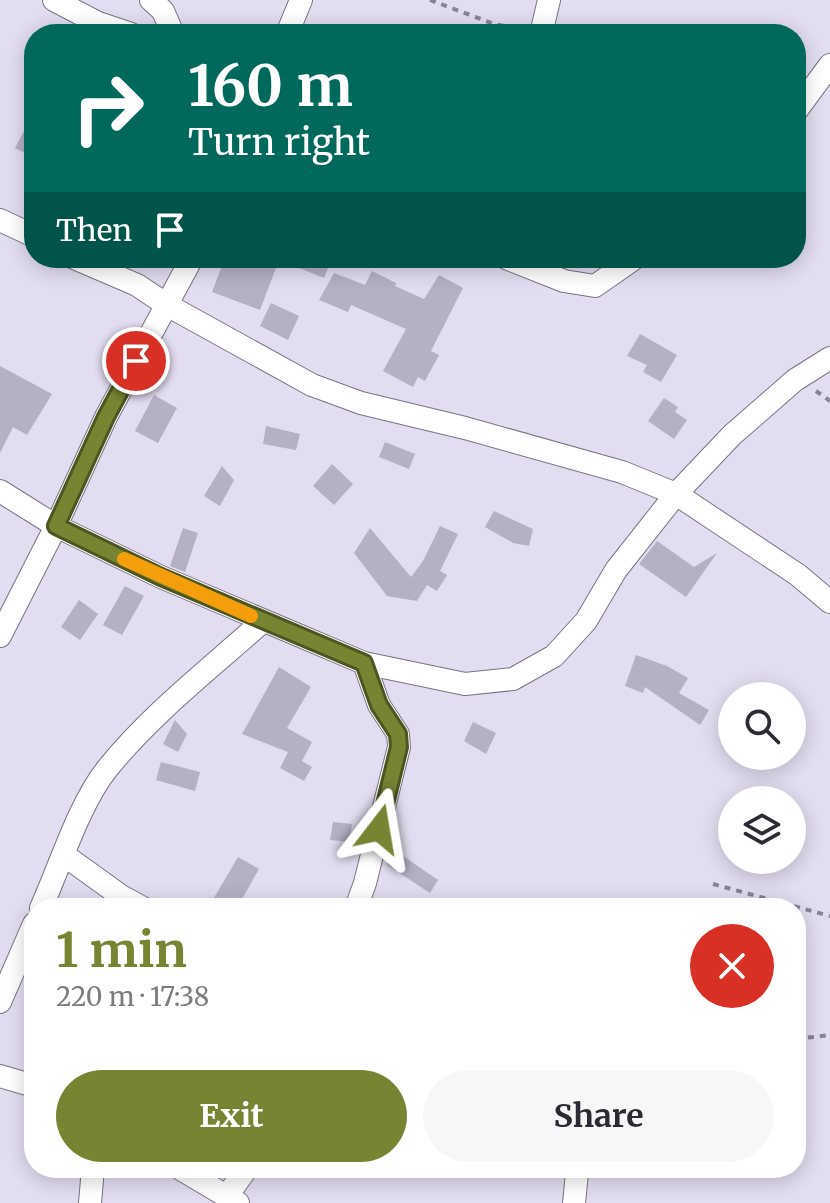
<!DOCTYPE html>
<html lang="en">
<head>
<meta charset="utf-8">
<style>
	body { margin:0; font-family:Merriweather,serif; background:#f7f7f7; color:#2b2b33; height:100vh; display:flex; flex-direction:column; font-size:30px; white-space:nowrap }
	* { box-sizing:border-box; margin:0 }
	p { font-size:26px; color:#7c7c81 }
	.icon { flex:none; width:44px; height:44px; fill:none; stroke:currentColor; stroke-width:2; stroke-linecap:round; stroke-linejoin:round }
	.map { position:relative; flex:1; overflow:hidden }
	.sheet { position:absolute; left:24px; top:898px; width:782px; height:280px; display:flex; flex-direction:column; background:#fff; border-radius:32px; box-shadow:0 4px 20px #0003 }
	.sheet>* { flex:none }
	.top-card { position:absolute; left:24px; top:24px; width:782px; height:244px; border-radius:32px; box-shadow:0 4px 20px #0003; background:#00695c; color:#fff; overflow:hidden }
	.buttons { position:absolute; left:718px; top:682px; display:grid; gap:16px }
	.buttons a { display:grid; place-items:center; width:88px; height:88px; border-radius:50%; background:#fff; box-shadow:0 4px 20px #0003; font-size:40px }
	.pin { position:absolute; display:grid; place-items:center; width:68px; height:68px; color:#fff; margin:-34px; border:4px solid #fff; border-radius:50%; box-shadow:0 2px 8px #0007 }
	.me { position:absolute; width:88px; margin:-44px; rotate:14deg; stroke-linejoin:round; filter:drop-shadow(0 0 6px #0008) }
	.turn { display:flex; align-items:center; gap:28px; height:168px; padding:0 32px; font-size:36px }
	.turn .icon { width:104px; height:104px; stroke-width:2.5 }
	.turn b { display:block; font-size:56px; line-height:68px }
	.then { display:flex; align-items:center; height:76px; padding:0 32px; background:#0003; gap:16px; font-size:30px }
	.round { display:grid; place-items:center; flex:none; width:84px; height:84px; border-radius:42px; background:#f7f7f7 }
	.overview { display:flex; align-items:center; justify-content:space-between; height:136px; padding:0 32px }
	h1 { font-size:48px; font-weight:700; line-height:60px; color:#778432 }
	.action { display:flex; gap:16px; margin-top:auto; padding:16px 32px }
	.action a { flex:1; height:92px; border-radius:48px; background:#778432; color:#fff; font-size:32px; font-weight:700; line-height:92px; text-align:center }
	.action a+a { background:#f7f7f7; color:#2b2b33 }
	.map>svg:first-child { display:block }
	.building { fill:#b5b0c3 }
	.lines { fill:none; stroke-linecap:round; stroke-linejoin:round }
	.minor-casing { stroke:#787384; stroke-width:24 }
	.path { stroke:#888491; stroke-width:4; stroke-dasharray:6 6; stroke-linecap:butt }
	.minor { stroke:#fff; stroke-width:22 }
	.route-casing { stroke:#4d5620; stroke-width:20 }
	.route { stroke:#778432; stroke-width:14 }
	.slow { stroke:#f59e0b; stroke-width:14 }
</style>
</head>
<body>
<div class="map">
<svg width="830" height="1203" viewBox="0 0 830 1203">
	<rect width="100%" height="100%" fill="#e2ddf0"/>
	<!-- building -->
	<path class="building" d="M34,112V158L15,148Z
		M225,258H332L324,278L279,260L260,310L212,292Z
		M372,271L396,283L395,286L424,299L439,275L463,288L431,351L439,355L425,381L418,377L413,387L383,371L406,329L351,305L348,312L319,300L334,273L365,285Z
		M271,303L299,316L288,340L260,326Z
		M640,334L677,355L661,382L643,372L647,365L627,356Z
		M0,366L52,394L27,435L13,427L0,453Z
		M154,395L177,408L158,443L135,431Z
		M664,398L678,407L675,412L687,420L674,439L648,421Z
		M266,426L300,434L296,450L263,444Z
		M385,442L415,454L409,469L379,457Z
		M332,464L353,484L334,505L313,486Z
		M222,466L234,480L220,506L204,496Z
		M494,511L533,529L529,546L513,543L485,527Z
		M440,526L458,534L440,571L447,575L437,591L427,585L417,601L387,596L354,553L370,528L411,577L423,561Z
		M183,528L198,533L185,572L170,566Z
		M657,541L694,567L717,553L686,597L639,564Z
		M125,586L144,596L122,635L103,625Z
		M79,600L98,614L80,640L61,627Z
		M636,655L667,666L688,678L679,693L709,710L700,725L645,687L643,693L625,686Z
		M279,667L311,687L287,728L312,742L302,761L312,767L304,781L280,768L288,752L242,734Z
		M175,720L187,734L178,752L163,744Z
		M473,722L496,733L486,754L464,741Z
		M161,762L200,772L195,791L156,780Z
		M333,822L352,824L350,842L330,840Z
		M390,847L438,880L430,893L387,865Z
		M238,857L259,869L237,908H208Z"/>
	<g class="lines">
		<defs>
			<path id="minor" d="M54,0L98,23L131,34
				M151,0L163,11L173,34
				M287,34L301,0
				M541,34L549,0
				M796,111L830,65
				M0,220L34,236
				M74,258L137,285L167,305L312,385L361,403L465,428L622,472L676,494L798,575L830,602
				M506,258L564,281L595,286L635,258
				M0,491L56,526L161,577L364,663L465,684L513,679L554,656L586,621L616,570L676,494L732,435L795,380L830,358
				M0,636L56,526L106,417L192,258
				M64,855L121,896L143,908
				M41,908C60,866 79,804 107,769C151,714 211,668 263,621
				M356,908L365,883L399,747L398,734L379,705L364,663
				M0,1002L34,924
				M0,1076L34,1086
				M179,1168L238,1203
				M227,1196L247,1168
				M90,1203L93,1168
				M574,1203L577,1173"/>
		</defs>
		<!-- minor casing -->
		<use href="#minor" class="minor-casing"/>
		<!-- path -->
		<path class="path" d="M430,0L494,24L523,29
			M816,391L830,401
			M713,884L830,916
			M796,1039L830,1035"/>
		<!-- minor -->
		<use href="#minor" class="minor"/>
	</g>
	<g class="lines">
		<defs>
			<path id="route" d="M136,361L106,417L56,526L161,577L364,663L379,705L398,734L399,747L379,829"/>
		</defs>
		<!-- route casing -->
		<use href="#route" class="route-casing"/>
		<!-- route -->
		<use href="#route" class="route"/>
		<!-- slow -->
		<path class="slow" d="M124,559L251,616"/>
	</g>
</svg>
<div class="buttons">
<a><svg class="icon" aria-label="search" viewBox="0 0 24 24"><circle cx="10" cy="10" r="6"/><path d="M15 15l6 6"/></svg></a>
<a><svg class="icon" aria-label="layers" viewBox="0 0 24 24"><path d="M12 4l9 5-9 5-9-5zM3 14l9 5 9-5"/></svg></a>
</div>
<div class="pin" style="left:136px;top:361px;background:#d93025"><svg class="icon" aria-label="arrive" viewBox="0 0 24 24"><path d="M6 21V4h12l-3 4 3 4H6"/></svg></div>
<svg class="me" style="left:379px;top:829px" viewBox="-20 -20 40 40"><path d="M0-17L14 15 0 8-14 15z" fill="#778432" stroke="#fff" stroke-width="4"/></svg>
<div class="top-card">
<div class="turn"><svg class="icon" aria-label="right" viewBox="0 0 24 24"><path d="M7 20v-9h11M14 6l5 5-5 5"/></svg><div><b>160 m</b>Turn right</div></div>
<div class="then">Then<svg class="icon" aria-label="arrive" viewBox="0 0 24 24"><path d="M6 21V4h12l-3 4 3 4H6"/></svg></div>
</div>
<section class="sheet">
<div class="overview"><div><h1>1 min</h1><p>220 m · 17:38</p></div><a class="round" style="background:#d93025;color:#fff"><svg class="icon" aria-label="close" viewBox="0 0 24 24"><path d="M6 6l12 12M18 6L6 18"/></svg></a></div>
<div class="action"><a>Exit</a><a>Share</a></div>
</section>
</div>
</body>
</html>
